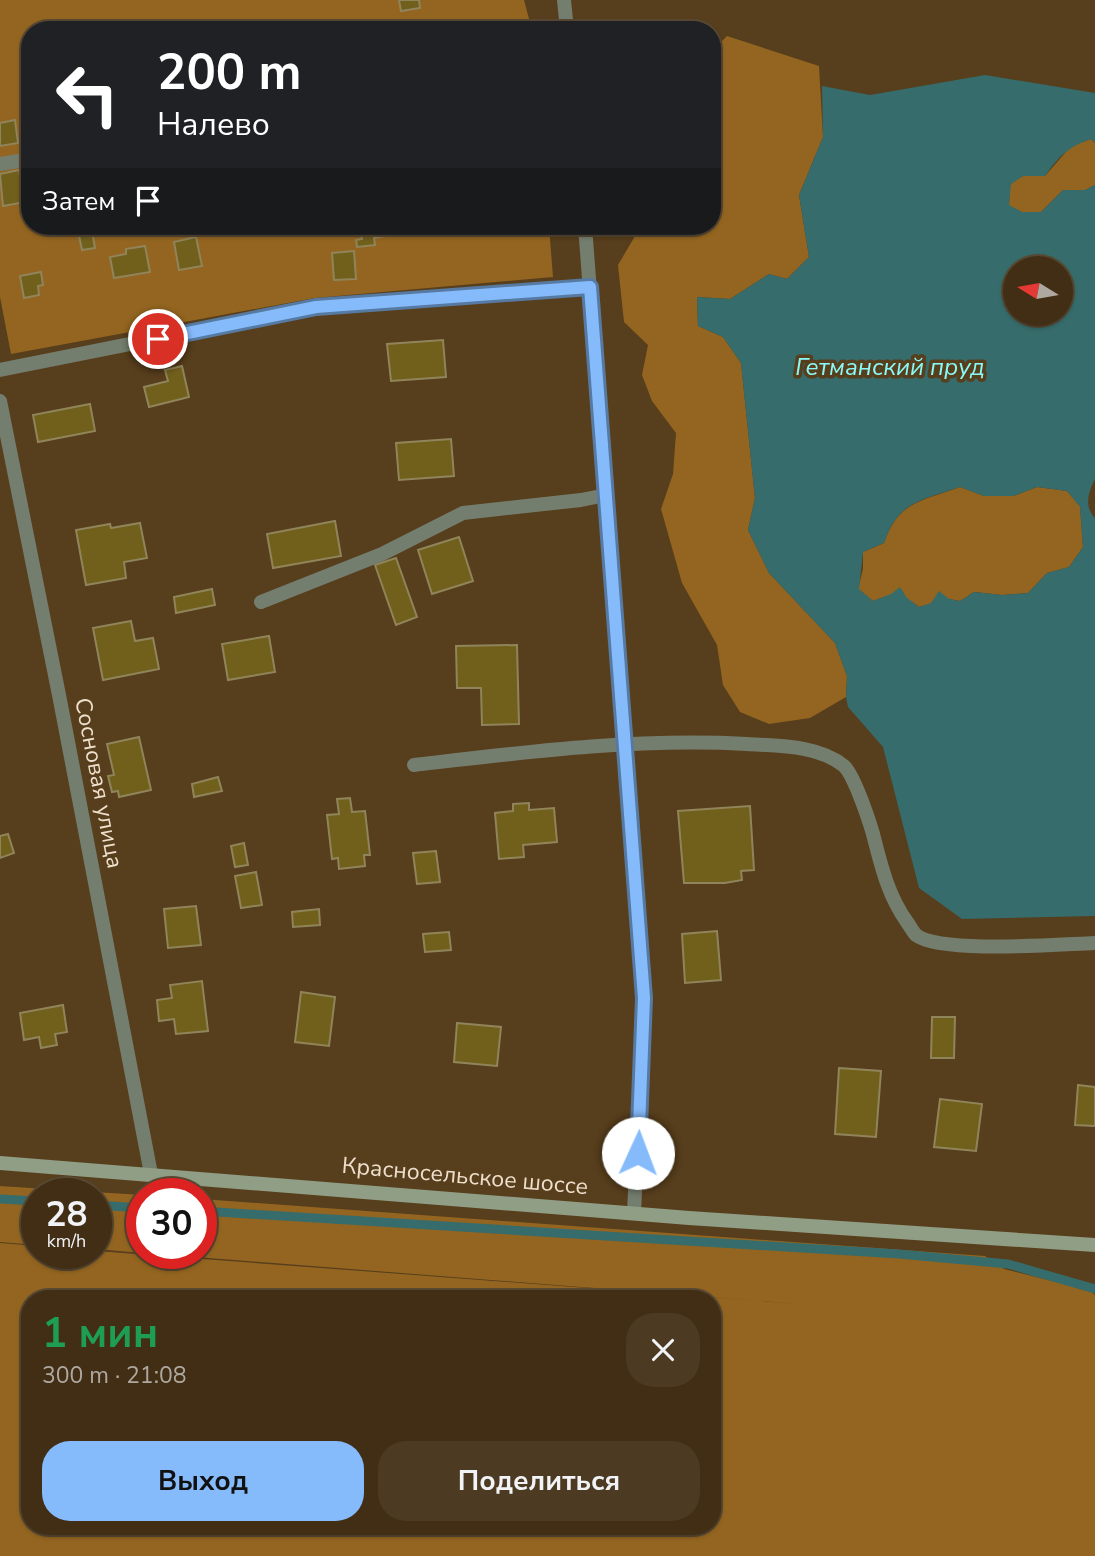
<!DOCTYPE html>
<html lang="ru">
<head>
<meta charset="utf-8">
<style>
	body { margin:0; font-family:"Nunito Sans",sans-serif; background:#4c3a22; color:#f1f3f6; height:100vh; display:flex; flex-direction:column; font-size:26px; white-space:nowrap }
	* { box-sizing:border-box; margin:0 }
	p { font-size:23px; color:#aea8a0 }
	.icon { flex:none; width:38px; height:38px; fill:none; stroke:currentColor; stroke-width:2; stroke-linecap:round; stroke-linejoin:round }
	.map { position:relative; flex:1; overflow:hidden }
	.sheet { position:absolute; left:21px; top:1290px; width:700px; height:245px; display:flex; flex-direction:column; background:#412e15; border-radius:28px; box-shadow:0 2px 5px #0004,0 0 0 2px #5a4a34 }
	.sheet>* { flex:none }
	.guide { position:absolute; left:21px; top:21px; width:700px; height:214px; border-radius:28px; box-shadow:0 2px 5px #0004,0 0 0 2px #5a4a34; background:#202124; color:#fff; overflow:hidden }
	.needle { width:46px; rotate:281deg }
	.fabs { position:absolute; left:1003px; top:256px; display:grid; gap:14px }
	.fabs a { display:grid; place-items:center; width:70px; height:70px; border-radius:50%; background:#412e15; box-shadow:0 2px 5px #0004,0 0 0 2px #5a4a34; font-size:35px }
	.speed { position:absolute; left:21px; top:1178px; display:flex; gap:14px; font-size:35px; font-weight:700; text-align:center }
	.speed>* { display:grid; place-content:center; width:91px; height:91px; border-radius:50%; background:#412e15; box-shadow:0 2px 5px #0004,0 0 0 2px #5a4a34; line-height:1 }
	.speed small { font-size:18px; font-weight:400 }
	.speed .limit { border:10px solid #d22; background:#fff; color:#111 }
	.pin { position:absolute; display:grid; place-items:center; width:60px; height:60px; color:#fff; margin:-30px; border:4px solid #fff; border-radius:50%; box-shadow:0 2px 7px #0007 }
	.me { position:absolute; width:77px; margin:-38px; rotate:2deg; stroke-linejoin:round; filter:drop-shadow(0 0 5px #0008) }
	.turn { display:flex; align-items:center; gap:24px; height:147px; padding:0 21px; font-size:32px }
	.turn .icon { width:91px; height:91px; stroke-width:2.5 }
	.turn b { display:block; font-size:49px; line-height:60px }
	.then { display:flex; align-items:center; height:66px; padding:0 21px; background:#0003; gap:14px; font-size:26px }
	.round { display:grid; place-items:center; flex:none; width:74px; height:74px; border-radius:28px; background:#4c3a22 }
	.head { display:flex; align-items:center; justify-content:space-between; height:119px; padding:0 21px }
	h1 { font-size:42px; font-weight:700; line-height:52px; color:#1e9e55 }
	.cta { display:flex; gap:14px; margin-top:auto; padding:14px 21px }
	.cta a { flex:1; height:80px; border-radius:28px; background:#86bbfb; color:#111; font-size:28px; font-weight:700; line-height:80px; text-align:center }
	.cta a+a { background:#4c3a22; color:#f1f3f6 }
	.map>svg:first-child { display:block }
	.green { fill:#936520; fill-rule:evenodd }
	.water { fill:#366c6b; fill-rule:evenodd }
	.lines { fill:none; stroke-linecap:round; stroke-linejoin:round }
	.stream { stroke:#366c6b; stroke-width:9 }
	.building { fill:#715f1c; stroke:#90845a; stroke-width:2 }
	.service { stroke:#747e6e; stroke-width:14 }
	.minor { stroke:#747e6e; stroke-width:14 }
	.secondary { stroke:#8f9e85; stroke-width:14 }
	.route-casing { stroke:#577aa3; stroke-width:18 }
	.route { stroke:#86bbfb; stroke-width:12 }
	.labels { text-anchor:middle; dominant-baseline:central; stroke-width:7; stroke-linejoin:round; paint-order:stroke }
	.street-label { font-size:23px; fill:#eedfcc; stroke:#573e1c }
	.water-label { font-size:24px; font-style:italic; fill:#88faf8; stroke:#573e1c }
</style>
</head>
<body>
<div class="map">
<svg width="1095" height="1556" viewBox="0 0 1095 1556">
	<rect width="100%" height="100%" fill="#573e1c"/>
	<!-- green -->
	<path class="green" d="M0,0H524L532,30H30V226H549L553,277L315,298L11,354L0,297Z
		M727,36L819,66L823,137L799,195L809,257L787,279L769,274L730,299L697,297L698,326L723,337L741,363L755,498L748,530L769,573L835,643L847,676L846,697L810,718L769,724L740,712L723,685L717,645L682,583L661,509L673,474L676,433L652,401L642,375L648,345L624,322L618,265L638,231L628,226H712V51Z
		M1091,139L1095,143V185L1085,190H1063L1041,212H1022L1009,206L1010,184L1023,176H1045L1071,146Z
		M960,487L984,496H1013L1037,487L1067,491L1080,506L1083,547L1069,567L1047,573L1028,593L1002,595L974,592L960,601L949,599L919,607C901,593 894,593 873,601L858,589L863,569V552L884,543C898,501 922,501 960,487Z
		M0,1186L142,1195V1253L96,1249V1194H37V1245L0,1242Z
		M201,1199L985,1256L1004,1269L1089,1290L1095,1295V1556H0V1243L37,1246V1253H96V1251L799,1304L145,1253H201ZM30,1298H712V1526H30Z"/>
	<!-- water -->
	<path class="water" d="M985,75L1095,93V143L1091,139C1068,147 1059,156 1045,176H1023L1011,184L1009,205L1022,212H1041L1063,190H1085L1095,185V479C1088,492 1084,507 1095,518V916L962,919L919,888L883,747L848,707L846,697L847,676L835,643L769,573L748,530L755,498L741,363L723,337L698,326L697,297L730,299L769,274L787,279L809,257L799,195L823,137L822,86L870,95ZM1015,268H1060V313H1015ZM960,487L984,496H1013L1037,487L1067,491L1080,507L1083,547L1069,567L1047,573L1028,593L1002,595L974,592L960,601L949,599L939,591L931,603L919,607L907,598L900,587L891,594L873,601L859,589L863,552L884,543C898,501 922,500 960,487Z"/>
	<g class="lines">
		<!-- stream -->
		<path class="stream" d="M0,1199L37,1201
			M96,1205L142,1208
			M201,1211L899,1254L1008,1264L1095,1289"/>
	</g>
	<!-- building -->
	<path class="building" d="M399,0H419L420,8L401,11Z
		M15,120L18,143L0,146V123Z
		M19,170L25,202L3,206L0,174Z
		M77,226H91L95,248L82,250Z
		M360,226H385L386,236L374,238L375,245L357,247L356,240L362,239Z
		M196,237L202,266L179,270L174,242Z
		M145,246L150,272L114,278L110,257L126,254V249Z
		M354,251L356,279L334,280L332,253Z
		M41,272L43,285L38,286L39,295L24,298L20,276Z
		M443,340L446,377L391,381L387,344Z
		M182,366L189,397L149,407L144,387L168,381L165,370Z
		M90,404L95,431L38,442L33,415Z
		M451,439L454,476L399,480L396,443Z
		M335,521L341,556L273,568L267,534Z
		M140,523L147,558L124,562L126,578L86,585L76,530L110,524L111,528Z
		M459,537L473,581L432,594L418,550Z
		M396,558L417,617L396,625L375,565Z
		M212,589L215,605L176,613L174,597Z
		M131,621L135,641L153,638L159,669L103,680L93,628Z
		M269,636L275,672L228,680L222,644Z
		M517,645L519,724L482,725L481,688H457L456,646Z
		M139,737L151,790L119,797L118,791L112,792L108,776L114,775L107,744Z
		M218,777L222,791L194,797L192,784Z
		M350,798L352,812L365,811L370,855H364L365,866L339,869L338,858L332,859L327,815L339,814L337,799Z
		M529,803V810L554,808L557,842L523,845L524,857L499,859L495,813L513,811V804Z
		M750,806L754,870L741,871L742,880L725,883H684L678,811Z
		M8,834L14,853L0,858V836Z
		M244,843L248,865L235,867L231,846Z
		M436,851L440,882L417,884L413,853Z
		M256,872L262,905L241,908L235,876Z
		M196,906L201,945L168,948L164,909Z
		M319,909L320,925L293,927L292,912Z
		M717,931L721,980L685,983L682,934Z
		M449,932L451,950L425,952L423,934Z
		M202,981L208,1031L176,1034L174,1019L159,1021L157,1000L172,998L170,985Z
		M301,992L335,997L329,1046L295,1042Z
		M63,1005L67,1032L55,1034L57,1045L41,1048L39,1037L24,1040L20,1013Z
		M932,1017H955L954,1058H931Z
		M457,1023L501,1027L497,1066L454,1062Z
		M839,1068L881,1071L876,1137L835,1134Z
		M1078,1085L1095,1087V1126L1075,1125Z
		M940,1099L982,1104L976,1151L934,1147Z"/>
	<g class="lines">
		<!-- service -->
		<path class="service" d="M0,164L30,159
			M0,370L316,307L590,287
			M261,602L382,554L463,513L581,500L606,495
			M414,765C526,752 634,738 747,744C778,746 819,745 844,766C854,775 869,820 873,834C881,865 888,896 907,922C910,926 913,932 916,935C940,954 1061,944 1095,943"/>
		<!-- minor -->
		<path class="minor" d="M564,0L567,30
			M585,226L644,998L634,1213
			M0,401L59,695L151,1174"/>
		<!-- secondary -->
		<path class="secondary" d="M0,1163L689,1218L1095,1245"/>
	</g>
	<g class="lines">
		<defs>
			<path id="route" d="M158,339L316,307L590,287L644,998L638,1153"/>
		</defs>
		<!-- route casing -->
		<use href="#route" class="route-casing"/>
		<!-- route -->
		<use href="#route" class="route"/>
	</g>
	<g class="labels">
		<!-- street labels -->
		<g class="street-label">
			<text transform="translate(99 783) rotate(79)">Сосновая улица</text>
			<text transform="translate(465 1176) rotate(5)">Красносельское шоссе</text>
		</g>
		<!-- water labels -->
		<g class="water-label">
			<text x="890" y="367">Гетманский пруд</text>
		</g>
	</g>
</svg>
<div class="fabs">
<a><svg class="needle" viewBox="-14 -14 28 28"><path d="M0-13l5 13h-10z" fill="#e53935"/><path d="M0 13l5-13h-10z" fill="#aea8a0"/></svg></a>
</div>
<div class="speed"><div>28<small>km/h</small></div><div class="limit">30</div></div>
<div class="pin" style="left:158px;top:339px;background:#d93025"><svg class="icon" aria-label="arrive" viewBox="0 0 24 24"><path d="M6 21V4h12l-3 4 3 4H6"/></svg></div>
<svg class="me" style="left:638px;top:1153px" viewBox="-20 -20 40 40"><circle r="19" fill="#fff"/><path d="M0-13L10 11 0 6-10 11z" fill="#86bbfb"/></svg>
<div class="guide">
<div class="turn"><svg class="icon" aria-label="left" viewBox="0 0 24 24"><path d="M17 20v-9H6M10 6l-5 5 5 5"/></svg><div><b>200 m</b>Налево</div></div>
<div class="then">Затем<svg class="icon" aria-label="arrive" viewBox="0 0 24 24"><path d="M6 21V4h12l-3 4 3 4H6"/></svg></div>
</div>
<section class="sheet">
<div class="head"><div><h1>1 мин</h1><p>300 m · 21:08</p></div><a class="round"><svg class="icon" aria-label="close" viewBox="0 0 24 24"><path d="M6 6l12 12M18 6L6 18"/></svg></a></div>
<div class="cta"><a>Выход</a><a>Поделиться</a></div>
</section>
</div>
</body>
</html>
